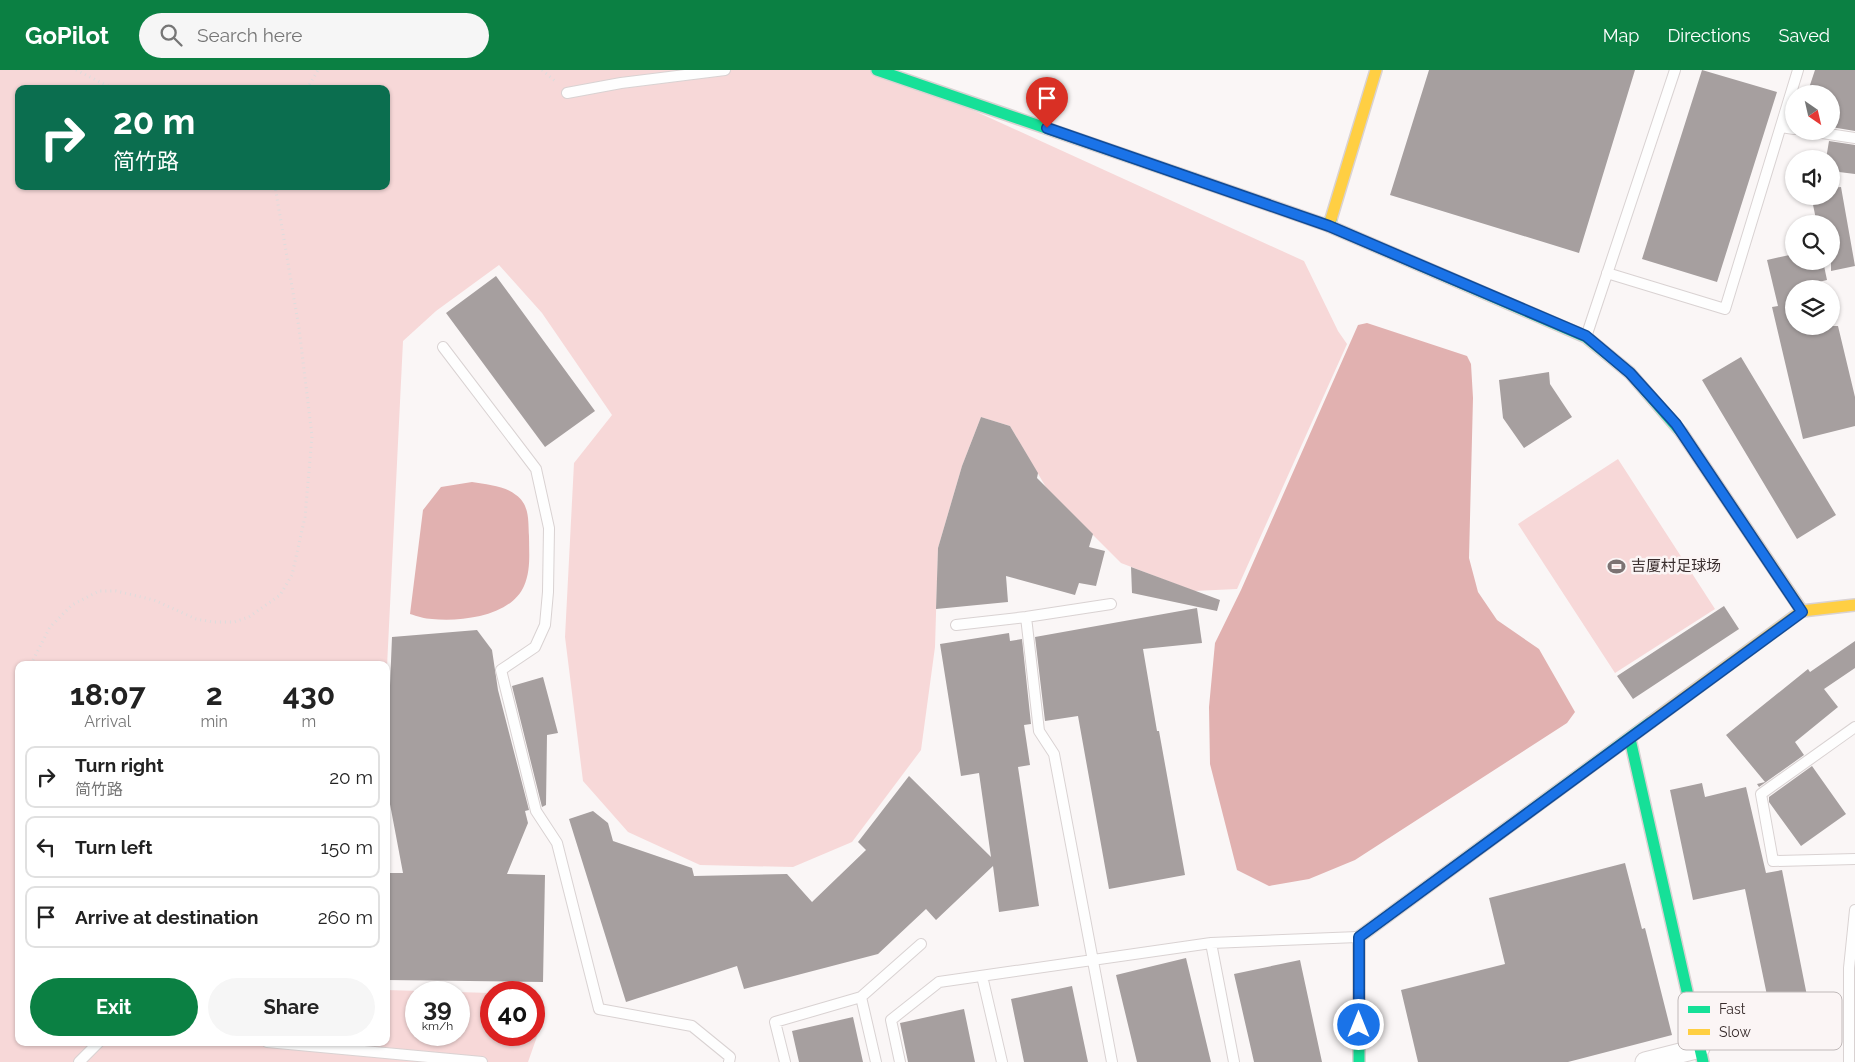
<!DOCTYPE html>
<html lang="en">
<head>
<meta charset="utf-8">
<style>
	body { margin:0; font-family:Raleway,"Noto Sans SC",sans-serif; background:#f6f6f6; color:#222; height:100vh; display:flex; flex-direction:column; font-size:19px; white-space:nowrap }
	* { box-sizing:border-box; margin:0 }
	p { font-size:16px; color:#767676 }
	.icon { flex:none; width:28px; height:28px; fill:none; stroke:currentColor; stroke-width:2; stroke-linecap:round; stroke-linejoin:round }
	.map { position:relative; flex:1; overflow:hidden }
	.panel { position:absolute; left:15px; top:591px; width:375px; height:385px; display:flex; flex-direction:column; background:#fff; border-radius:10px; box-shadow:0 1px 4px #0004 }
	.panel>* { flex:none }
	.top-card { position:absolute; left:15px; top:15px; width:375px; height:105px; border-radius:10px; box-shadow:0 1px 4px #0004; background:#0b6e4f; color:#fff; overflow:hidden }
	.needle { width:32px; rotate:146deg }
	.tools { position:absolute; left:1785px; top:15px; display:grid; gap:10px }
	.tools a { display:grid; place-items:center; width:55px; height:55px; border-radius:50%; background:#fff; box-shadow:0 1px 4px #0004; font-size:25px }
	.speed { position:absolute; left:405px; top:911px; display:flex; gap:10px; font-size:25px; font-weight:700; text-align:center }
	.speed>* { display:grid; place-content:center; width:65px; height:65px; border-radius:50%; background:#fff; box-shadow:0 1px 4px #0004; line-height:1 }
	.speed small { font-size:12px; font-weight:400 }
	.speed .limit { border:8px solid #d22; background:#fff; color:#111 }
	.pin { position:absolute; display:grid; place-items:center; width:42px; height:42px; color:#fff; margin:-51px -21px; border-radius:50% 50% 50% 0; rotate:-45deg; box-shadow:0 0 5px #0007 }
	.pin .icon { rotate:45deg }
	.me { position:absolute; width:55px; margin:-28px; rotate:0deg; stroke-linejoin:round; filter:drop-shadow(0 0 4px #0008) }
	.turn { display:flex; align-items:center; gap:18px; height:105px; padding:0 15px; font-size:22px }
	.turn .icon { width:65px; height:65px; stroke-width:2.5 }
	.turn b { display:block; font-size:35px; line-height:42px }
	.eta { display:flex; justify-content:space-evenly; align-items:center; height:85px; text-align:center }
	.eta b { font-size:30px; font-weight:700; line-height:35px }
	.cta { display:flex; gap:10px; margin-top:auto; padding:10px 15px }
	.cta a { flex:1; height:58px; border-radius:30px; background:#0b8043; color:#fff; font-size:20px; font-weight:700; line-height:58px; text-align:center }
	.cta a+a { background:#f6f6f6; color:#222 }
	ul { padding:0; list-style:none }
	li { display:flex; align-items:center; gap:15px; height:62px; margin:0 10px 8px; padding:0 5px; border:2px solid #e0e0e0; border-radius:10px }
	li div { flex:1 }
	li b { display:block; font-size:19px }
	li em { font-style:normal }
	header { display:flex; align-items:center; gap:30px; box-sizing:border-box; height:70px; padding:0 25px; background:#0b8043; color:#fff }
	header strong { font-size:24px }
	nav { display:flex; gap:28px; margin-inline-start:auto; font-size:18px }
	.search { width:350px; height:45px; background:#f6f6f6; display:flex; align-items:center; gap:12px; box-sizing:border-box; padding:0 18px; border-radius:28px; color:#767676; font-size:19px }
	.map>svg:first-child { display:block }
	.green { fill:#f7d8d8; fill-rule:evenodd }
	.water { fill:#e1b1b0 }
	.building { fill:#a69f9f }
	.lines { fill:none; stroke-linecap:round; stroke-linejoin:round }
	.lane-casing { stroke:#d9d2d2; stroke-width:12 }
	.street-casing { stroke:#d9d2d2; stroke-width:21 }
	.fast-casing { stroke:#d9d2d2; stroke-width:14 }
	.slow-casing { stroke:#d9d2d2; stroke-width:14 }
	.path { stroke:#dedcdc; stroke-width:3; stroke-dasharray:1 4; stroke-linecap:butt }
	.lane { stroke:#fefefe; stroke-width:10 }
	.street { stroke:#fefefe; stroke-width:19 }
	.fast { stroke:#16e098; stroke-width:11 }
	.slow { stroke:#ffcf43; stroke-width:11 }
	.route-casing { stroke:#114b97; stroke-width:12 }
	.route { stroke:#1a73e8; stroke-width:9 }
	.labels { text-anchor:middle; dominant-baseline:central; stroke-width:5; stroke-linejoin:round; paint-order:stroke }
	.poi-label { font-size:15px; fill:#382c2c; stroke:#fbf5f5; text-anchor:start }
	.key { fill:#fbf5f5; stroke:#c0b9b9; stroke-width:1 }
	.key-label { font-size:14px; fill:#382c2c }
</style>
</head>
<body>
<header>
<strong>GoPilot</strong>
<div class="search"><svg class="icon" aria-label="search" viewBox="0 0 24 24"><circle cx="10" cy="10" r="6"/><path d="M15 15l6 6"/></svg>Search here</div>
<nav><a>Map</a><a>Directions</a><a>Saved</a></nav>
</header>
<div class="map">
<svg width="1855" height="992" viewBox="0 0 1855 992">
	<rect width="100%" height="100%" fill="#faf6f6"/>
	<!-- green -->
	<path class="green" d="M0,0H885L1304,191L1338,261L1347,274L1237,519L1194,521L1121,493L1047,419L1010,356L981,347L962,396L938,478L935,577L921,680L852,772L793,797L700,795L628,762L583,711L565,567L574,393L612,345L542,243L499,195L436,241L403,271L386,617V595H19V972H386V920L491,923V965H534V924H536L540,958L528,992H0ZM19,19H386V116H19ZM416,922H459V965H416Z
		M1618,389L1715,539L1615,603L1518,454Z"/>
	<!-- water -->
	<path class="water" d="M1367,253L1467,286L1471,294L1473,328L1469,488L1478,522L1497,550L1539,579L1575,642L1567,653L1355,790L1309,809L1269,816L1237,800L1210,694L1209,637L1215,573L1241,520L1358,255Z
		M472,412C487,415 504,415 516,425C530,435 528,451 529,466C529,483 531,500 524,516C511,546 462,552 432,549C425,549 417,546 410,544L423,440L441,417Z"/>
	<!-- building -->
	<path class="building" d="M1429,0H1635L1579,183L1390,125Z
		M1702,0L1777,22L1717,212L1642,189Z
		M1815,0H1855V61L1831,57V24H1807Z
		M1829,71L1855,75V104L1831,101V89H1826Z
		M1841,117L1855,196L1831,201V154H1817L1812,130L1831,126V118Z
		M1794,184V191H1823L1827,210L1794,218V256H1838L1855,327V356L1803,369L1772,237L1778,236L1767,190Z
		M496,206L595,341L545,377L446,243Z
		M1741,287L1836,445L1797,469L1702,310Z
		M1549,302L1550,314L1572,347L1524,378L1503,348L1499,310Z
		M981,347L1010,356L1038,403L1037,408L1093,464L1089,477L1105,481L1096,516L1079,513L1075,525L1006,506L1008,532L936,539L938,478L962,396Z
		M1131,497L1220,530L1217,541L1132,523Z
		M1724,536L1739,559L1633,629L1617,606Z
		M1197,538L1202,573L1143,579L1157,661H1159L1185,805L1109,819L1078,646L1045,651L1035,567Z
		M477,560L492,580L498,620L529,740L525,741L528,753L507,804L545,805L543,912L386,910V803H403L386,713L392,567Z
		M1009,563L1010,571L1022,569L1031,654L1024,655L1030,695L1018,697L1039,836L999,842L993,796L936,850L926,839L878,884L744,919L737,896L626,932L569,749L593,741L608,753L613,771L692,798L694,806L787,804L812,832L866,780L858,772L909,706L991,787L979,703L961,706L940,574Z
		M1855,571V598L1824,619L1838,637L1795,672L1804,685L1759,717L1757,714L1765,712L1726,665L1808,599L1810,602Z
		M543,607L558,663L547,665L546,735L542,737L512,616Z
		M1812,696L1846,744L1801,776L1769,732V727Z
		M1702,713L1705,727L1746,717L1766,803L1782,800L1813,956L1775,964L1745,819L1693,830L1670,720Z
		M1625,793L1642,859L1645,858L1672,965L1568,992H1418L1401,920L1505,894L1489,828Z
		M1186,888L1211,992H1137L1116,905Z
		M1300,890L1322,992H1254L1234,904Z
		M1072,916L1088,992H1024L1011,929Z
		M964,939L975,992H908L900,953Z
		M853,947L863,992H799L792,961Z"/>
	<g class="lines">
		<defs>
			<path id="lane" d="M567,23L621,13L725,0
				M1781,57L1794,59
				M1809,61L1855,68
				M1607,203L1725,239L1798,0
				M1586,267L1675,0
				M443,277L536,399L549,458L548,522L545,555L535,577L501,600L536,741L557,773L599,939L692,956L730,987L729,992
				M1026,547L1039,661L1054,684L1112,992
				M956,555L1026,547L1111,534
				M1855,657L1761,724L1773,791L1855,789
				M1211,873L1234,992
				M982,906L1002,992
				M861,927L921,874
				M267,972L482,992
				M79,992L99,972
				M785,992L775,952L861,927L876,992
				M900,992L891,950L939,912L1211,873L1358,867
				M1849,992V898L1855,840"/>
			<path id="street" d="M1645,992L1700,978"/>
			<path id="fast" d="M877,0L1194,109
				M1331,149L1329,156L1586,267L1630,303L1682,363
				M1630,669L1703,992
				M1359,992V867L1651,652"/>
			<path id="slow" d="M1194,109L1329,156
				M1331,149L1376,0
				M1682,363L1802,541
				M1651,652L1802,541L1855,535"/>
		</defs>
		<!-- lane casing -->
		<use href="#lane" class="lane-casing"/>
		<!-- street casing -->
		<use href="#street" class="street-casing"/>
		<!-- fast casing -->
		<use href="#fast" class="fast-casing"/>
		<!-- slow casing -->
		<use href="#slow" class="slow-casing"/>
		<!-- path -->
		<path class="path" d="M76,0L114,19
			M542,0L555,11
			M307,19L318,0
			M33,595V590L50,557L72,535L99,521H116L154,530L196,549L213,552H234L249,547L280,525L292,505L305,447L312,366L299,258L275,116"/>
		<!-- lane -->
		<use href="#lane" class="lane"/>
		<!-- street -->
		<use href="#street" class="street"/>
		<!-- fast -->
		<use href="#fast" class="fast"/>
		<!-- slow -->
		<use href="#slow" class="slow"/>
	</g>
	<g class="lines">
		<defs>
			<path id="route" d="M1047,58L1329,156L1586,266L1630,303L1676,354L1802,542L1359,867V955"/>
		</defs>
		<!-- route casing -->
		<use href="#route" class="route-casing"/>
		<!-- route -->
		<use href="#route" class="route"/>
	</g>
	<!-- icons -->
	<defs>
		<symbol id="stadium-bare" viewBox="-9 -9 18 18"><path d="M0-5a6.5 5 0 1 0 0 10a6.5 5 0 1 0 0-10ZM-3.5-1.8h7v3.6h-7Z" fill="#7c7373" stroke="#fbf5f5" stroke-width="2.5" paint-order="stroke"/></symbol>
	</defs>
	<g fill-rule="evenodd">
		<use href="#stadium-bare" x="1604" y="484" width="25" height="25"/>
	</g>
	<g class="labels">
		<!-- poi labels -->
		<g class="poi-label">
			<text x="1631" y="496">吉厦村足球场</text>
		</g>
	</g>
	<!-- legend -->
	<rect x="1678" y="922" width="164" height="58" rx="8" class="key"/>
	<rect x="1688" y="936" width="22" height="7" fill="#16e098"/>
	<rect x="1688" y="959" width="22" height="6" fill="#ffcf43"/>
	<g class="key-label">
		<text x="1719" y="944">Fast</text>
		<text x="1719" y="967">Slow</text>
	</g>
</svg>
<div class="tools">
<a><svg class="needle" viewBox="-14 -14 28 28"><path d="M0-13l5 13h-10z" fill="#e53935"/><path d="M0 13l5-13h-10z" fill="#767676"/></svg></a>
<a><svg class="icon" aria-label="sound" viewBox="0 0 24 24"><path d="M4 9h4l5-4v14l-5-4H4zM17 9q2 3 0 6"/></svg></a>
<a><svg class="icon" aria-label="search" viewBox="0 0 24 24"><circle cx="10" cy="10" r="6"/><path d="M15 15l6 6"/></svg></a>
<a><svg class="icon" aria-label="layers" viewBox="0 0 24 24"><path d="M12 4l9 5-9 5-9-5zM3 14l9 5 9-5"/></svg></a>
</div>
<div class="speed"><div>39<small>km/h</small></div><div class="limit">40</div></div>
<div class="pin" style="left:1047px;top:58px;background:#d93025"><svg class="icon" aria-label="arrive" viewBox="0 0 24 24"><path d="M6 21V4h12l-3 4 3 4H6"/></svg></div>
<svg class="me" style="left:1359px;top:955px" viewBox="-20 -20 40 40"><circle r="17" fill="#1a73e8" stroke="#fff" stroke-width="3"/><path d="M0-11L8 9 0 5-8 9z" fill="#fff"/></svg>
<div class="top-card">
<div class="turn"><svg class="icon" aria-label="right" viewBox="0 0 24 24"><path d="M7 20v-9h11M14 6l5 5-5 5"/></svg><div><b>20 m</b>简竹路</div></div>
</div>
<section class="panel">
<div class="eta">
<div><b>18:07</b><p>Arrival</p></div>
<div><b>2</b><p>min</p></div>
<div><b>430</b><p>m</p></div>
</div>
<ul>
<li><svg class="icon" aria-label="right" viewBox="0 0 24 24"><path d="M7 20v-9h11M14 6l5 5-5 5"/></svg><div><b>Turn right</b><p>简竹路</p></div><em>20 m</em></li>
<li><svg class="icon" aria-label="left" viewBox="0 0 24 24"><path d="M17 20v-9H6M10 6l-5 5 5 5"/></svg><div><b>Turn left</b></div><em>150 m</em></li>
<li><svg class="icon" aria-label="arrive" viewBox="0 0 24 24"><path d="M6 21V4h12l-3 4 3 4H6"/></svg><div><b>Arrive at destination</b></div><em>260 m</em></li>
</ul>
<div class="cta"><a>Exit</a><a>Share</a></div>
</section>
</div>
</body>
</html>
